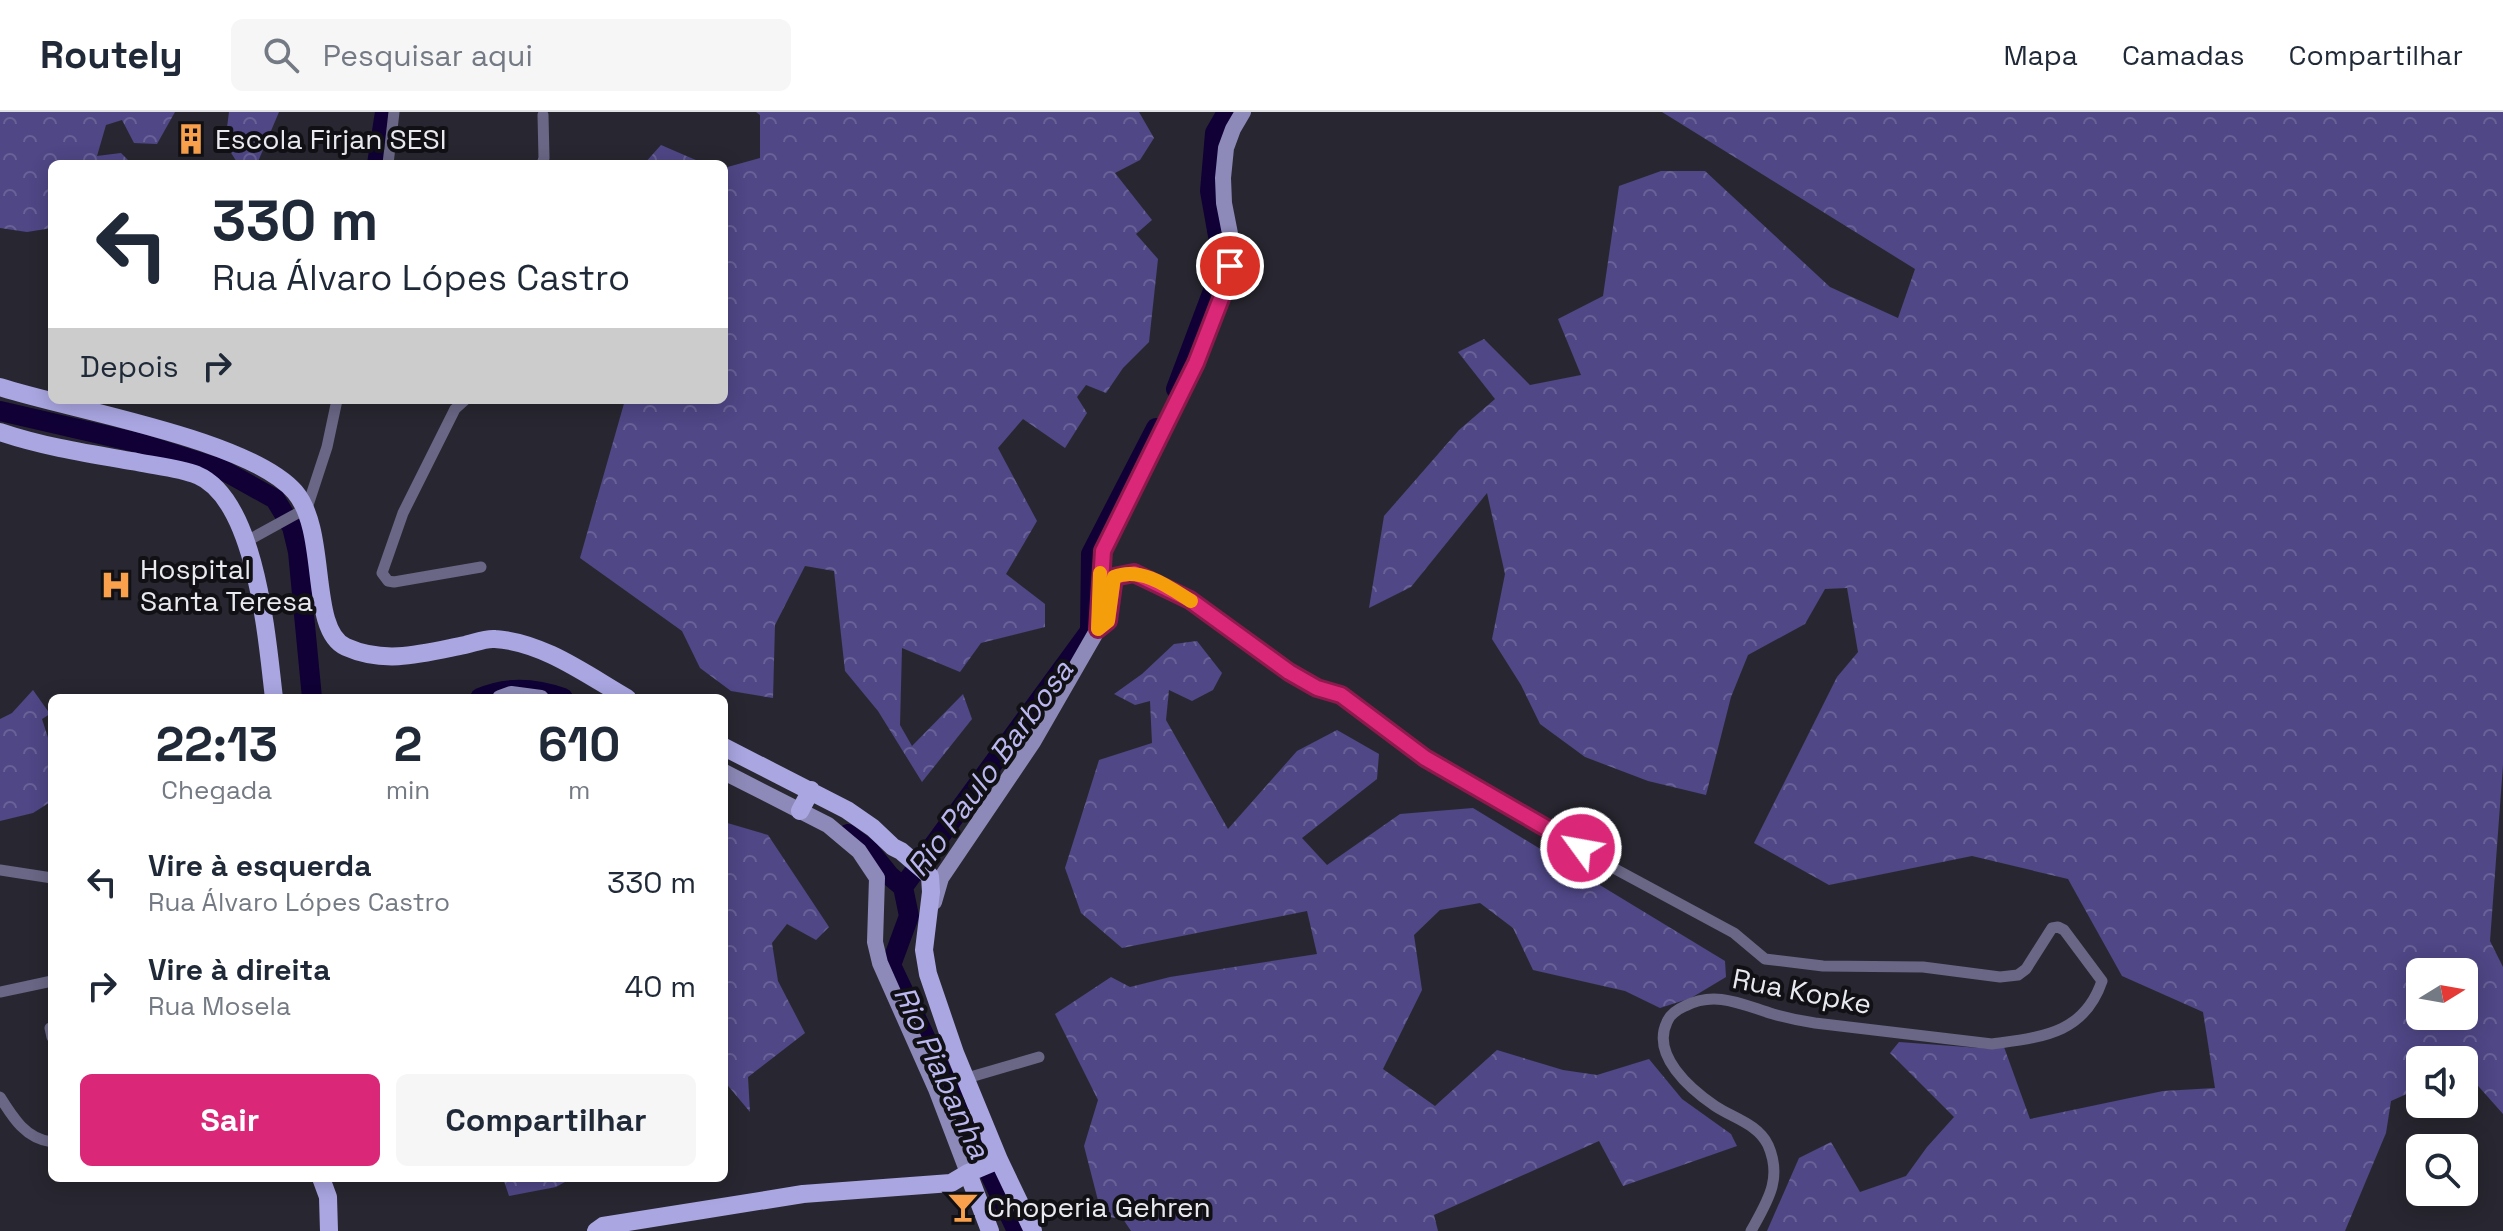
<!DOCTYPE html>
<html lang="pt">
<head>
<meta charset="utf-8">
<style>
	body { margin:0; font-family:"Space Grotesk",sans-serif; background:#f6f6f7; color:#1f2937; height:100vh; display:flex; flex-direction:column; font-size:30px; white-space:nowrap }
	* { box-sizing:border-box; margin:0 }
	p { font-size:26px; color:#747a83 }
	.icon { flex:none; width:44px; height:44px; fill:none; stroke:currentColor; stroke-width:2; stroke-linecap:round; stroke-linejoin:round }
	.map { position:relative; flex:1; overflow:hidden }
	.drawer { position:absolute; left:48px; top:582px; width:680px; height:488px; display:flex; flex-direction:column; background:#fff; border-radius:12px; box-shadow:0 4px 20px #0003 }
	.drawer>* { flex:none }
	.top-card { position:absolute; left:48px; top:48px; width:680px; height:244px; border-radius:12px; box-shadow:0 4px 20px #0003; background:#fff; color:#1f2937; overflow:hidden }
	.needle { width:52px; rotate:79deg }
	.tools { position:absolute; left:2406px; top:846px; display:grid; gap:16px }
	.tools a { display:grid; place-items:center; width:72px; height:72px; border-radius:12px; background:#fff; box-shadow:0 4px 20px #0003; font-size:40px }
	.pin { position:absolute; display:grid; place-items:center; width:68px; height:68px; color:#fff; margin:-34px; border:4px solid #fff; border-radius:50%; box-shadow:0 2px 8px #0007 }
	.me { position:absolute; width:88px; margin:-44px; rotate:302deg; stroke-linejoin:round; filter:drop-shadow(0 0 6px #0008) }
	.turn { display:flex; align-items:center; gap:28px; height:168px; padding:0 32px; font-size:36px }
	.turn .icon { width:104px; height:104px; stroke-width:2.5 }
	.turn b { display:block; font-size:56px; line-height:68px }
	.then { display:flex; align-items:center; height:76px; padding:0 32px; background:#0003; gap:16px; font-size:30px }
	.eta { display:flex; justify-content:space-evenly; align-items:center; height:136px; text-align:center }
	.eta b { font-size:48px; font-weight:700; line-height:56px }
	.action { display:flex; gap:16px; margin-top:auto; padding:16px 32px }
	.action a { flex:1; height:92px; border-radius:12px; background:#db2777; color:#fff; font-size:32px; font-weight:700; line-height:92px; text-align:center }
	.action a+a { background:#f6f6f7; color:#1f2937 }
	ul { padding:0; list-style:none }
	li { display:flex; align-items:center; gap:24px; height:104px; padding:0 32px }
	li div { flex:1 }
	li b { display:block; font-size:30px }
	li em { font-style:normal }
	header { display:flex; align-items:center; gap:48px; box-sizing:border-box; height:112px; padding:0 40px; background:#fff; border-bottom:2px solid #e0e1e3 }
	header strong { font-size:38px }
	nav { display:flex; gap:44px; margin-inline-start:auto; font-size:28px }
	.search { width:560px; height:72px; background:#f6f6f7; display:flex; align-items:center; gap:20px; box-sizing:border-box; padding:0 28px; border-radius:12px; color:#747a83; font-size:30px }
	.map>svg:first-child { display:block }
	.forest { fill:url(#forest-crowns); fill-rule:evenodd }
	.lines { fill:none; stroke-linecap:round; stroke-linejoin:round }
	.river { stroke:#100036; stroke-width:20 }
	.street { stroke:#696785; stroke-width:11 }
	.secondary { stroke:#8d8ab9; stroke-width:16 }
	.primary { stroke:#aaa6e2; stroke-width:18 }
	.route-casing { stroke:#8e194d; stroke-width:20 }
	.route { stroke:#db2777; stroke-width:14 }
	.slow { stroke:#f59e0b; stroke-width:14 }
	.labels { text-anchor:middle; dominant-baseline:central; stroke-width:8; stroke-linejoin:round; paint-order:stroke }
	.poi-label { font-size:28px; fill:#e9e9f0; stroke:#111115; text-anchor:start }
	.street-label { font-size:28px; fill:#e9e9f0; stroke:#111115 }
	.water-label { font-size:30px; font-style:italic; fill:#bbb7f0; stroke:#111115 }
</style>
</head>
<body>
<header>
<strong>Routely</strong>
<div class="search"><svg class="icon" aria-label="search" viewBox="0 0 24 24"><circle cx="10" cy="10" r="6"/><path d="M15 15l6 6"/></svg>Pesquisar aqui</div>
<nav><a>Mapa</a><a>Camadas</a><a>Compartilhar</a></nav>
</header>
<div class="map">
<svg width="2503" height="1119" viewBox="0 0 2503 1119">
	<defs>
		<pattern id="forest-crowns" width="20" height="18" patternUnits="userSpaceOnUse" patternTransform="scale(2)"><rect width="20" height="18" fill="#4f4786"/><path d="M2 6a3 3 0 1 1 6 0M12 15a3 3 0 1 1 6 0" fill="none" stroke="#686297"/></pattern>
	</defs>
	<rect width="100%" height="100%" fill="#282731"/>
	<!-- forest -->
	<path class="forest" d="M0,0H175L157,32L134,31L122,8L106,13L97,44L121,41L132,52H52V116L27,120L0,116Z
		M229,0H279L257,52H238L225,31Z
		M756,0H1139L1154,26L1140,48L1115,61L1152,108L1136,122L1158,147L1149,230L1123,256L1106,281L1086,273L1077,285L1087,301L1065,336L1023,307L998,336L1037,409L1006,462L1045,492V515L981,531L960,560L902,536L900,613L912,634L963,582L972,607L922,670L878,599L845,559L834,459L805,454L775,513L773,586L731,579L700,556L682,519L580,446L625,288H724V56L760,46V3Z
		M1662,0H2503V653L2490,829L2503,855V1002L2464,958V948H2420V976L2391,989L2386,1021L2345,1119H1767L1799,1046L1831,1030L1860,1080L1906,1064L1927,1035L1954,1005L1890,941L1899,930L1993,937L2004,935L2030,1007L2163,979L2215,976L2203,900L2122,864L2068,767L1972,744L1829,773L1754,731L1837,565L1858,540L1847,476L1825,477L1805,512L1748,543L1731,585L1706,683L1648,669L1585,645L1540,612L1521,573L1492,527L1505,462L1487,381L1411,475L1369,496L1384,404L1459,318L1495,287L1458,240L1484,227L1530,273L1581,263L1558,207L1603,184L1619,74L1661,59H1705L1830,175L1898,206L1915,157ZM2420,860H2464V904H2420Z
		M661,33L705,52H644Z
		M1197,529L1222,561L1213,578L1192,589L1169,578L1166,608L1228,717L1297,639L1337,618L1379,642L1377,667L1302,726L1327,753L1400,702L1473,696L1725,849L1726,865L1691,886L1660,896L1625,879L1533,858L1513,816L1480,791L1440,798L1414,823L1422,878L1383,957L1435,994L1497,938L1563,958L1597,963L1649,947L1682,987L1731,1022L1737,1034L1623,1074L1599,1029L1434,1103L1438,1119H1131L1123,1107L1102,1104L1084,1034L1098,988L1055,902L1111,865L1130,875L1170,865L1317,842L1307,799L1122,836L1081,801L1065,756L1099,648L1152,631L1150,589L1135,593L1114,582L1142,562L1174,532Z
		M33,578L50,602L42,607L52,638V689L33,701L0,709V607L12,601Z
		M724,710L768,723L829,815L816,828L787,812L772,831L778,869L805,921L748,965L750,1000L724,969Z
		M503,1066H572L556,1075L509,1084Z"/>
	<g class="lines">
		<!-- river -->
		<path class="river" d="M377,52L385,0
			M1176,277L1223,152L1210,79L1215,21L1227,0
			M0,299L139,331L221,357L275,387L292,415L298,440L312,586
			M480,586C507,574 535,576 563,586
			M848,722L869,738L890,764L903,775L909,804L891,853L1017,1119
			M903,775L1090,519L1091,442L1156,316"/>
		<!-- street -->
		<path class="street" d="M388,52L394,0
			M542,52L544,46L543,3
			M465,288L455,297L403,401L382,461L388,469L394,470L481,455
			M247,429L307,396L327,335L337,288
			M1098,517L1108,509L1114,465L1134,461L1190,488L1289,560L1317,576L1341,583L1425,646L1555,719L1606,752L1734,821L1765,847L1823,854L1923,855L2000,865L2018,863L2026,857L2052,816L2058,815L2064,818L2102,869C2084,922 2042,925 1992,932L1815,911C1801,909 1787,906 1773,902C1743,893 1716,878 1685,894C1678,897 1670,902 1667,910C1651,943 1690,977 1715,994C1733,1006 1758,1012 1768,1033C1783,1067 1767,1090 1751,1119
			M0,758L52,766
			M0,880L52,869
			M50,916L52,925
			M967,966L1039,945
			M0,985C13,1006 26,1027 52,1030"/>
		<!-- secondary -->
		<path class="secondary" d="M500,586L511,582L541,586
			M724,660L828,713L859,739L877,766L875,830L880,851L936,977L968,1061
			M934,790L941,766L1033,630L1098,517L1103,439L1183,279L1208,223L1227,171L1233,137L1224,91L1223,66L1226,36L1233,17L1243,0"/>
		<!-- primary -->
		<path class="primary" d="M0,275C71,298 249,327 295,380C329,420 308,518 346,535C386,553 425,541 465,533C474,531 486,526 495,527C543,530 587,563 627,586
			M0,320C44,335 91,342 137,350C156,354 179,356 197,363C257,388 267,529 274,586
			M724,635L847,698L873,716L893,735L901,739L930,764L931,780L924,838L928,862L955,941L999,1048L1033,1119
			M800,699L811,678
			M968,1061L990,1119
			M321,1066L328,1085L329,1119
			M596,1119L603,1114L803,1082L951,1071L968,1061L999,1048"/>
	</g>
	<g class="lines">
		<defs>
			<path id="route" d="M1230,154L1227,171L1196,251L1103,439L1098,517L1108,509L1114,465L1134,461L1190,488L1289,560L1317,576L1341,583L1425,646L1581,736"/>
		</defs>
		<!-- route casing -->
		<use href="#route" class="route-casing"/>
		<!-- route -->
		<use href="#route" class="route"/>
		<!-- slow -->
		<path class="slow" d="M1100,461L1098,517L1108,509L1114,465C1141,454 1169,475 1191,489"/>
	</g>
	<!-- icons -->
	<defs>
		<symbol id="building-bare" viewBox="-9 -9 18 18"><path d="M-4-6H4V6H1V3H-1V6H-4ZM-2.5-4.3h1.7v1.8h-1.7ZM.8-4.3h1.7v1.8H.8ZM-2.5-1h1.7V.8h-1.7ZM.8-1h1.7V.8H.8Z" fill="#f8a04b" stroke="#111115" stroke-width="2.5" paint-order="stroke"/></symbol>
		<symbol id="hospital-bare" viewBox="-9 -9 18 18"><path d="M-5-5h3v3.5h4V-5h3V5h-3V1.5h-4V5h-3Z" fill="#f8a04b" stroke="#111115" stroke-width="2.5" paint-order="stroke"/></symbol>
		<symbol id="bar-bare" viewBox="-9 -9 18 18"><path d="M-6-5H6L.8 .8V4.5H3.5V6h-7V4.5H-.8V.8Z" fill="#f8a04b" stroke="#111115" stroke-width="2.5" paint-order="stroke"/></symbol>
	</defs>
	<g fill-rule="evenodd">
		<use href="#building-bare" x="169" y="5" width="44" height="44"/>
		<use href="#hospital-bare" x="94" y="451" width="44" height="44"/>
		<use href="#bar-bare" x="941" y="1073" width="44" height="44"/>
	</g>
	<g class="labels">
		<!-- poi labels -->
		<g class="poi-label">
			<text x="215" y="27">Escola Firjan SESI</text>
			<text x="140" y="457">Hospital<tspan x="140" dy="32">Santa Teresa</tspan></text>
			<text x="987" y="1095">Choperia Gehren</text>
		</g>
		<!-- street labels -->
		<g class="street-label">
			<text transform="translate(1802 879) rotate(11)">Rua Kopke</text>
		</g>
		<!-- water labels -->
		<g class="water-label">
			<text transform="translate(990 656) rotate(-54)">Rio Paulo Barbosa</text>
			<text transform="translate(942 960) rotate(65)">Rio Piabanha</text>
		</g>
	</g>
</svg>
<div class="tools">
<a><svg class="needle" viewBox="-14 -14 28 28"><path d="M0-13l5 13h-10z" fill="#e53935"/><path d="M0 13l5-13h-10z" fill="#747a83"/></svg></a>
<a><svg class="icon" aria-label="sound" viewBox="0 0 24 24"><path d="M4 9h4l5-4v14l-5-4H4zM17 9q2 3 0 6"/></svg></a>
<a><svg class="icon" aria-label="search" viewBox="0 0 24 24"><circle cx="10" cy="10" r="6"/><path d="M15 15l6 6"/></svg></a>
</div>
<div class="pin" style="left:1230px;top:154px;background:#d93025"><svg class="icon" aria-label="arrive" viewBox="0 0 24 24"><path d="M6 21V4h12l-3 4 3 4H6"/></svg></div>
<svg class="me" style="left:1581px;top:736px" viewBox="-20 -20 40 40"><circle r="17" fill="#db2777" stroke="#fff" stroke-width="3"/><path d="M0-11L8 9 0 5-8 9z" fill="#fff"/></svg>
<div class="top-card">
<div class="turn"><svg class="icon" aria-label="left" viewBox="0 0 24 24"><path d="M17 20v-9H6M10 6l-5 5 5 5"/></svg><div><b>330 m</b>Rua Álvaro Lópes Castro</div></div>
<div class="then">Depois<svg class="icon" aria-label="right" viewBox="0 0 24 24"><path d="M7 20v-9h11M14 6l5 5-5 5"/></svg></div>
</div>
<section class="drawer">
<div class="eta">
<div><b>22:13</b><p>Chegada</p></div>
<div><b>2</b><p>min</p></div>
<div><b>610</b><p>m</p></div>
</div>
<ul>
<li><svg class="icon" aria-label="left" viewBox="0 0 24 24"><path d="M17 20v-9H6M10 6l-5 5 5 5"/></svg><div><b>Vire à esquerda</b><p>Rua Álvaro Lópes Castro</p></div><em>330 m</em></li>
<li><svg class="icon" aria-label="right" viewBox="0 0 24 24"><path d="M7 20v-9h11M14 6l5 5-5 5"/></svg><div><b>Vire à direita</b><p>Rua Mosela</p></div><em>40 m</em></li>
</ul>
<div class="action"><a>Sair</a><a>Compartilhar</a></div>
</section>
</div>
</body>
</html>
